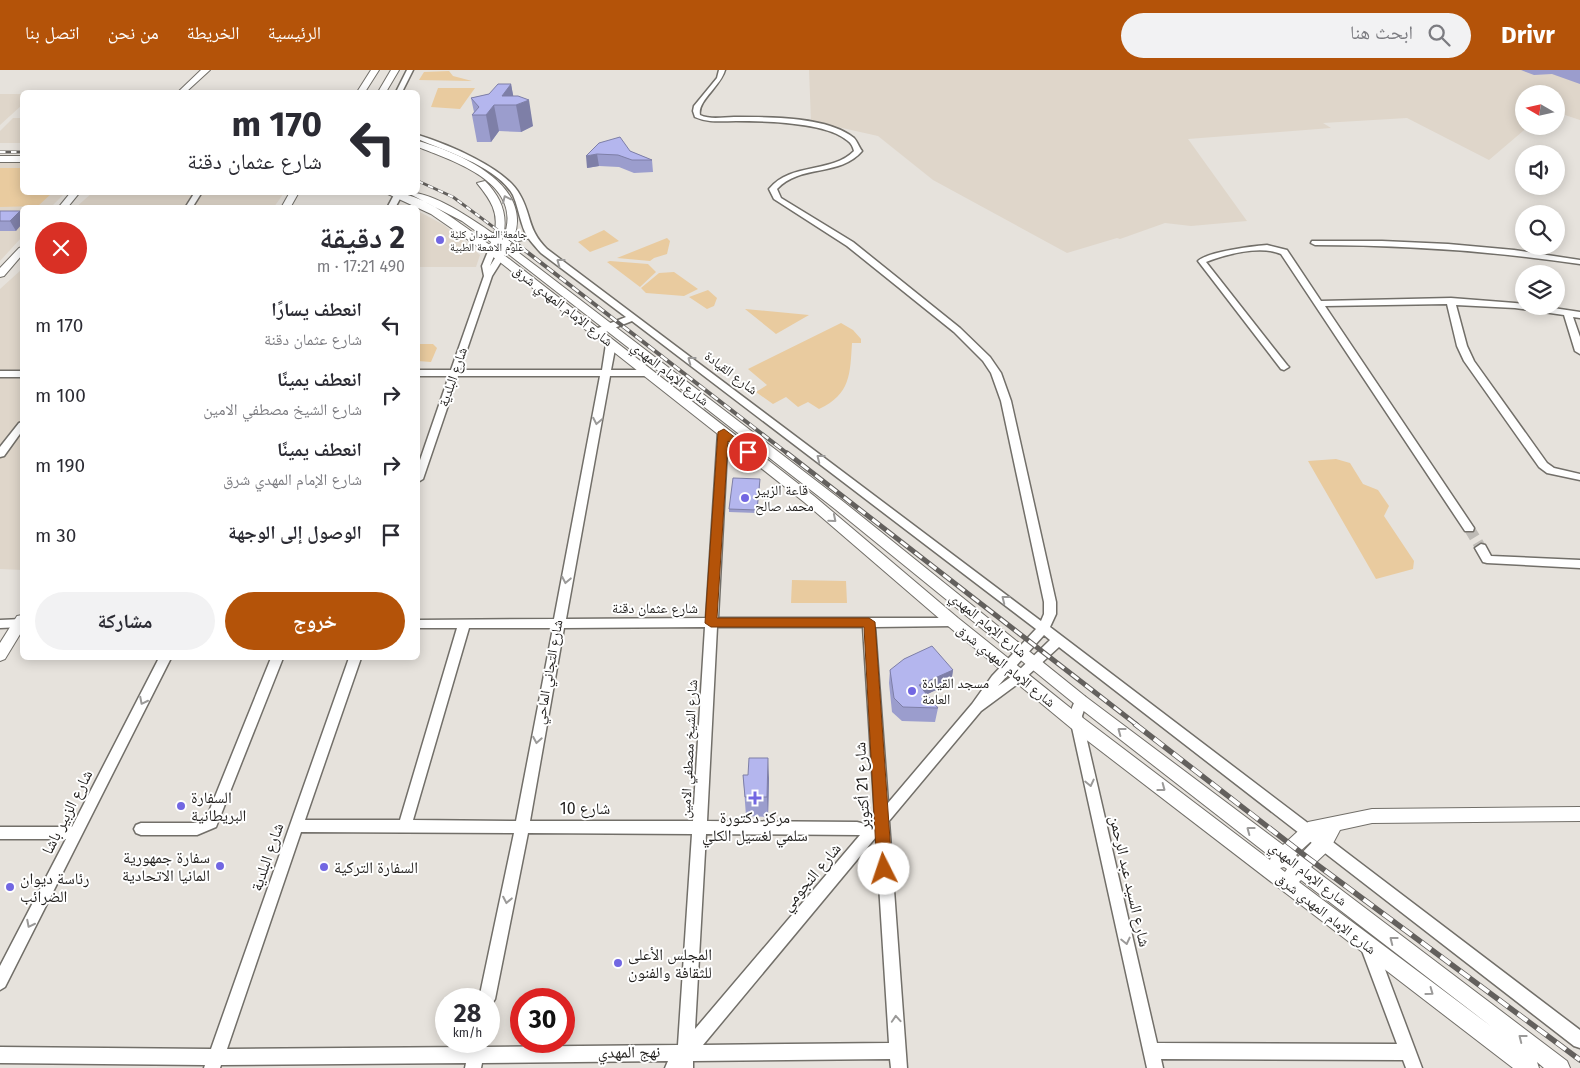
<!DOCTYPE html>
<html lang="ar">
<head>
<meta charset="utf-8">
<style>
	body { margin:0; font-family:"Fira Sans","Noto Naskh Arabic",sans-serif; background:#f2f2f3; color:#2b2b33; direction:rtl; height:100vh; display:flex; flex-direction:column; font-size:19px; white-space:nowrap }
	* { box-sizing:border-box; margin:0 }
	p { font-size:16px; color:#7c7c81 }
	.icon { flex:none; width:28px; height:28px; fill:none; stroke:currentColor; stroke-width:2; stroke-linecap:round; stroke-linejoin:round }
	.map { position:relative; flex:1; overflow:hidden; direction:ltr }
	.side { position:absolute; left:20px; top:135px; width:400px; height:455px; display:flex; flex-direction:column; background:#fff; border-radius:8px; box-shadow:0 2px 12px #0003; direction:rtl }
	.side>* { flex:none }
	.top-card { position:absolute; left:20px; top:20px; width:400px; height:105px; border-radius:8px; box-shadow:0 2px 12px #0003; direction:rtl; background:#fff; color:#2b2b33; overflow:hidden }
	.needle { width:32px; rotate:279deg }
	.controls { position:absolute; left:1515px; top:15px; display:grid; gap:10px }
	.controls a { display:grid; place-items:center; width:50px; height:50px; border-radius:50%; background:#fff; box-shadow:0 2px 12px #0003; font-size:25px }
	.speed { position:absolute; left:435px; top:918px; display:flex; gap:10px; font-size:25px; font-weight:700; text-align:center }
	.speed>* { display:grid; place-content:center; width:65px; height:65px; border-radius:50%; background:#fff; box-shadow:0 2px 12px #0003; line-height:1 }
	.speed small { font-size:12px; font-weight:400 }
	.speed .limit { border:8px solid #d22; background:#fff; color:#111 }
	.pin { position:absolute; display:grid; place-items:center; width:42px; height:42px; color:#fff; margin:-21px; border:2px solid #fff; border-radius:50%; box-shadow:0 1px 5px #0007 }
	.me { position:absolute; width:55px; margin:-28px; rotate:356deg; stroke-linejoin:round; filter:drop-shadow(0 0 4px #0008) }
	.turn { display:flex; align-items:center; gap:18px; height:105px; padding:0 15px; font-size:22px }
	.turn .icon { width:65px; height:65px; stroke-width:2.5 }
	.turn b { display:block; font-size:35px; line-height:42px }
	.round { display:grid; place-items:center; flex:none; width:52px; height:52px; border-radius:26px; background:#f2f2f3 }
	.headline { display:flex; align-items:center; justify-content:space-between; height:85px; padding:0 15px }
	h1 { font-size:30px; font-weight:700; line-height:38px }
	.primary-button { display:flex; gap:10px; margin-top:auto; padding:10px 15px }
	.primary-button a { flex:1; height:58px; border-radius:30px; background:#b45309; color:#fff; font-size:20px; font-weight:700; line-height:58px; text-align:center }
	.primary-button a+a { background:#f2f2f3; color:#2b2b33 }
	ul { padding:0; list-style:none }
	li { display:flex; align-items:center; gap:15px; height:70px; padding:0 15px }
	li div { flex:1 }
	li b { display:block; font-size:19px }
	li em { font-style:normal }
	header { display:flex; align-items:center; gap:30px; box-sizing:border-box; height:70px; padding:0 25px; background:#b45309; color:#fff }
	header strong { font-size:24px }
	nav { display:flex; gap:28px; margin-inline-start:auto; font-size:18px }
	.search { width:350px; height:45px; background:#f2f2f3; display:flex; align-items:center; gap:12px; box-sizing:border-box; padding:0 18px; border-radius:28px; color:#7c7c81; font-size:19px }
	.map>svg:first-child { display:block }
	.built { fill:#dfd6ca }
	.green { fill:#e9cb9f }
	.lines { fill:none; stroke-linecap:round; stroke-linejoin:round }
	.minor-tunnel { stroke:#bebbb6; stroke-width:11; stroke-dasharray:11 5.5; stroke-linecap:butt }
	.minor-casing { stroke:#726f69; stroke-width:3 }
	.major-casing { stroke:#726f69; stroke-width:2 }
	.minor { fill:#fff; fill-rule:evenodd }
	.major { fill:#fff; fill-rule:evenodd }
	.rail-far3-casing { stroke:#63605d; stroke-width:3 }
	.rail-far2-casing { stroke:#63605d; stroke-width:4 }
	.rail-far1-casing { stroke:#63605d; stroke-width:5 }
	.rail-casing { stroke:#63605d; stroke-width:5.5 }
	.rail-far3 { stroke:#fff; stroke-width:2; stroke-dasharray:5.5; stroke-linecap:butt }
	.rail-far2 { stroke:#fff; stroke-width:2.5; stroke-dasharray:8; stroke-linecap:butt }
	.rail-far1 { stroke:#fff; stroke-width:3; stroke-dasharray:9; stroke-linecap:butt }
	.rail { stroke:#fff; stroke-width:4; stroke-dasharray:12; stroke-linecap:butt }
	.wall { fill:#9b9dcd }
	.shaded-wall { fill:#7e7fa7 }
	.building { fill:#b4b6ee; stroke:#7e7fa7 }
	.oneway { stroke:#9b9a99 }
	.route { fill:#b45309; stroke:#753606 }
	.poi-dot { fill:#7267e2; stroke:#fff; stroke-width:2 }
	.labels { text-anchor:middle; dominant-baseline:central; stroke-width:4; stroke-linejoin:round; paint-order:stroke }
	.far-poi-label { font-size:11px; fill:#201e1c; stroke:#fff; text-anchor:start }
	.street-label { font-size:14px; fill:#201e1c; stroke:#fff }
	.poi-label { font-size:14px; fill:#201e1c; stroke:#fff; text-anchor:start }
	.near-street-label { font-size:16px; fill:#201e1c; stroke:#fff }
	.near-poi-label { font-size:16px; fill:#201e1c; stroke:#fff; text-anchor:start }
</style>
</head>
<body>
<header>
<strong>Drivr</strong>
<div class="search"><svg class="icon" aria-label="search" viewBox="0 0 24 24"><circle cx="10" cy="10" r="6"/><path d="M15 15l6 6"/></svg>ابحث هنا</div>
<nav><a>الرئيسية</a><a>الخريطة</a><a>من نحن</a><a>اتصل بنا</a></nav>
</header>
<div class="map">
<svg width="1580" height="998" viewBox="0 0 1580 998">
	<rect width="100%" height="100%" fill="#e6e2dc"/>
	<!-- built -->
	<path class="built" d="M809,0H1580V50L1556,42V24H1524V56H1529L1489,90L1407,48L1323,53L1331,58L1188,69L1247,151L1191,156L1165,153L1120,169L1117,168L1067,183L933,110L878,66L811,51Z
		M0,24H22V35L0,55Z
		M13,48H22V73H0V61Z
		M0,92H22V122L65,123L51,137L22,138V167L0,191Z
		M92,123H284L274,137L75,138Z
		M418,141L444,155L480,185L476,197H418Z
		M22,199V500L0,499V219Z"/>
	<!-- green -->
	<path class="green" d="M449,1L453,6L472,11L419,10L424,2Z
		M438,18H475L460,39L431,37Z
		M0,98H22V122L52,123L38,136L0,137Z
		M604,160L619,171L590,182L578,172Z
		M667,168L670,171L667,184L654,188L650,191L617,188Z
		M610,191L648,194L656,202L640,217L607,192Z
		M674,202L698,219L684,226L646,223L641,218L659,203Z
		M708,220L717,228L714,236L707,239L689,227Z
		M745,239L809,245L776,264Z
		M841,253L853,260L861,269V273H852C850,304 851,324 819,339L808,332L798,337L786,327L773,334L756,322L767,315L748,299Z
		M418,274H433L437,278L431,292L418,291Z
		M1336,389L1350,393L1363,414L1378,420L1389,436L1384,446L1414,491L1413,499L1376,509L1308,391Z
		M792,510L846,511L847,533H791Z"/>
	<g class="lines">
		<!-- minor-tunnel -->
		<path class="minor-tunnel" d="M1469,458L1481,478"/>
		<defs>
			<path id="minor" d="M407,0H413L402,22H396Z
				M719,0H725C721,16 697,31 700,45C711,50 723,47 734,47C767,47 827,46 854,68C857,71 859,77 862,81C840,107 800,94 777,119L781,128L853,172L960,258L990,287L1001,303L1011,331L1056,532V544L1050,557L1580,960V978L1574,976L1059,577L1023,610L981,641L889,751L907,998H891L890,989L693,991V998H665L668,991L482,993L481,998H465L466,993L221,995L220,998H204L205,995L0,993V977L211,979L349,588H361L305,750H400L457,558H418V550L554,549L600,306H458L423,409L418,412V396L449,306H418V300H451L484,206L482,196L489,179L496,181L490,196L497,185L504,187L492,206L460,300H602L606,274L611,271L616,274L611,300H648L653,303L648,306H610L566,549L706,548L718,362L723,359L728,362L718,548H953L957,549L959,552L957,555L953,556L875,557L888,733L972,634L992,606L1036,559L632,251L599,264H593V260L626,247L541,183C533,174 525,166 522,154C519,145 517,134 513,125C498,97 445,81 418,69V65C447,74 506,98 520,125C532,146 527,159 547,179L1041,551L1044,544V532L1001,331L991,303L983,291L954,262L847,176L774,129L769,119C791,92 831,104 854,81C853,77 851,73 848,71C827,52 765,51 736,51C722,51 708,53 695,47L693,41L694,36L717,8ZM705,557L693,751H530L564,558ZM717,557H863L875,748L869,755L857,752L707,751ZM469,558H553L516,751L413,750ZM1044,565L1050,570L1015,604L998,616ZM301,762L514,763L479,929H489V936L492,934L495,929L528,763L692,764L678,975L485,977L486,971H470L469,977L227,979ZM706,764L860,765L695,959ZM876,767L889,973L703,975Z
				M195,122H202L192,138H185Z
				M395,123L402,125L395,138H387Z
				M1312,171H1382L1448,174L1514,180L1580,190V194C1492,181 1404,175 1315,175L1311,173Z
				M1267,175L1287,180L1321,231L1451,228L1515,233L1524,234V236H1540L1580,242V248L1573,247L1580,267V284L1575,281L1564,245L1515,238L1456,235L1467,276L1474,291L1547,393L1554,398L1580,404V410L1547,403L1539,397L1464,291L1457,276L1447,234L1325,236L1474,458L1473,461H1465L1281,184C1260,175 1227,184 1206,192L1287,295L1289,297L1284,300L1281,299L1198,191C1207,182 1253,176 1267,175Z
				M0,301H22V307H0Z
				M22,352V361L4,386L0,387V377L19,353Z
				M1481,474L1485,475L1491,486L1580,490V498L1487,493L1483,492L1475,478Z
				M22,549V557L0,558V550Z
				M159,588H171L5,917L0,920V896L66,769H0V757H72Z
				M271,588H283L216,757L197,765H141L136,763L134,759L136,755L141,753H196L206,749Z
				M1081,626L1085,627L1087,631L1082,646L1083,653L1157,973L1397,974L1361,878L1364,873L1369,871L1374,873L1377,878L1422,998H1406L1403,990L1161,989L1163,998H1147L1071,653C1069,644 1072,636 1077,627Z"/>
			<path id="major" d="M201,0H210L186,22H178Z
				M371,0H379L365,22H357Z
				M391,0H399L386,22H378Z
				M418,71C458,82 533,114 514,167L530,164L535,167L511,173L510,176L845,433L1086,627L1283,775L1308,752L1372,739L1580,737V751L1372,753L1340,760L1330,779L1311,797L1567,991L1570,998H1544L1537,992L1539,998H1513L1071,658L948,556L804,432L496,189L431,144L388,124L387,122C424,122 460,154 490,175L491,172L462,151L406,122C434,122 470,148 494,164C500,143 490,129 477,113L485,111C502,128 509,147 502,170L503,169C526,114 456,92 418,77ZM507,183L835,439L1076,635L1271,787L1270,790L1083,648L958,548L814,426L504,185ZM1321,763L1298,787L1296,785L1319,764ZM1284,797L1287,799L1285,802L1280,798ZM1301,810L1492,957L1299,812Z
				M0,86H22V92H0Z
				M71,122H80L67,138H58Z
				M290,122H299L290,138H281Z
				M22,177V185L4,206L0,207V198L19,178Z
				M22,545V561L5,589L0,591V573L17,546Z"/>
		</defs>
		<!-- minor casing -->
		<use href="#minor" class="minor-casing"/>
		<!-- major casing -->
		<use href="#major" class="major-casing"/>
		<!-- minor -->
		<use href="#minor" class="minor"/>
		<!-- major -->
		<use href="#major" class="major"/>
		<defs>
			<path id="rail-far3" d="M0,82H22
				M418,111L453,127L511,170"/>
			<path id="rail-far2" d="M509,168L788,384"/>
			<path id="rail-far1" d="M787,383L1137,655"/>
			<path id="rail" d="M1135,654L1308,788L1580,990"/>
		</defs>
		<!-- rail-far3 casing -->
		<use href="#rail-far3" class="rail-far3-casing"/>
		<!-- rail-far2 casing -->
		<use href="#rail-far2" class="rail-far2-casing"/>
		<!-- rail-far1 casing -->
		<use href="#rail-far1" class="rail-far1-casing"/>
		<!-- rail casing -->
		<use href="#rail" class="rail-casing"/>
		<!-- rail-far3 -->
		<use href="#rail-far3" class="rail-far3"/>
		<!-- rail-far2 -->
		<use href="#rail-far2" class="rail-far2"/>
		<!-- rail-far1 -->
		<use href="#rail-far1" class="rail-far1"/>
		<!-- rail -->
		<use href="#rail" class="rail"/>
	</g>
	<!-- wall -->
	<path class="wall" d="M1521,0H1580V14L1552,4L1534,5Z
		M511,14L513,26L533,56L521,62L499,61L491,72H477L472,45L474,42L471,28L489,24Z
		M599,73L630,81L652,90L653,102L634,103L619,97L599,96L587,98Z
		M0,141H20L16,161H0Z
		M760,413L757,443L729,442V439Z
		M890,600H953L951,613L927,624L938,638L935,652L902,651L892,642L889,613Z
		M743,705L769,708L768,747L746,746Z"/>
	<!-- shaded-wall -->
	<path class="shaded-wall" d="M511,14L515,35L502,26Z
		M529,30L533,56L521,62L516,35Z
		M494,35L499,61L491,72L486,45Z
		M597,84L599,96L587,98L586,86Z
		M20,141L22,145V154L16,161L10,151Z
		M953,600L951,613L917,629L919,615Z
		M768,688L769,708L768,747L767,727Z"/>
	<!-- building -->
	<path class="building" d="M498,14H511L502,26H518L529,30L516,35H494L486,45H472L479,37L471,28L489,24Z
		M620,67L630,81L652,90H632L618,85L597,84L586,86L599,73Z
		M0,141H20L10,151H0Z
		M733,408L760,409L757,440L729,439Z
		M932,576L953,600L919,615L938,638L903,637L894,628L890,600L904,589Z
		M749,688H768L767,727H745L743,705H748Z"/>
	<!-- one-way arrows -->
	<defs><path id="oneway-chevron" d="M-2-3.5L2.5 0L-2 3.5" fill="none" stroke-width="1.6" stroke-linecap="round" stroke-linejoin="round" transform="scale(1.25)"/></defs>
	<g class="oneway">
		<use href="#oneway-chevron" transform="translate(506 129) rotate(-115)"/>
		<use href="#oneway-chevron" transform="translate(560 192) rotate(-143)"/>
		<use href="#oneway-chevron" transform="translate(691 290) rotate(-143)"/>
		<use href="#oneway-chevron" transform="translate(597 351) rotate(101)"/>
		<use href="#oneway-chevron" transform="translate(820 388) rotate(-142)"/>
		<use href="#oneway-chevron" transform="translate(833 449) rotate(40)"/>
		<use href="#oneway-chevron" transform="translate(566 510) rotate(101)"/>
		<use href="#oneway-chevron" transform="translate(1005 529) rotate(-142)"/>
		<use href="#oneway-chevron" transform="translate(143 631) rotate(117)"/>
		<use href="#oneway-chevron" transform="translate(1121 661) rotate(-143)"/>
		<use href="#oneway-chevron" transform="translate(537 670) rotate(100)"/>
		<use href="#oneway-chevron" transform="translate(1090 713) rotate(77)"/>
		<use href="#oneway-chevron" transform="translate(1162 718) rotate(37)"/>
		<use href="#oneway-chevron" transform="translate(1250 760) rotate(-143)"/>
		<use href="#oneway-chevron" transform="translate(507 830) rotate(101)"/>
		<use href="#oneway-chevron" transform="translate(30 854) rotate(117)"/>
		<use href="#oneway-chevron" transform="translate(1393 870) rotate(-142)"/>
		<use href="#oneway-chevron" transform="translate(1126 871) rotate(77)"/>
		<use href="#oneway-chevron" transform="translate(1430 922) rotate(36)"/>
		<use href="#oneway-chevron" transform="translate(896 949) rotate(-94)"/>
		<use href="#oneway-chevron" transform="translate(1522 968) rotate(-142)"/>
	</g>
	<!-- route -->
	<path class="route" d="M724,359L754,382L748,386L728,371L717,548H869L875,552L892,799L889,804L884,806L879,804L877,799L864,557H711L705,553L718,362Z"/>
	<!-- markers -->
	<g class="poi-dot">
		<circle cx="440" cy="170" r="5"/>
		<circle cx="745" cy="428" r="5"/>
		<circle cx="912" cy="621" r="5"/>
		<path d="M752.5 720.5h5v5h5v5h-5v5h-5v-5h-5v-5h5z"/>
		<circle cx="181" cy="736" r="5"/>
		<circle cx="220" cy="796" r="5"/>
		<circle cx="324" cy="797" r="5"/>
		<circle cx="10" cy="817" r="5"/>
		<circle cx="618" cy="893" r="5"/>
	</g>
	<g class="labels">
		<!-- far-poi labels -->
		<g class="far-poi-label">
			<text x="450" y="164">جامعة السودان كلية<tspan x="450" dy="13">علوم الاشعة الطبية</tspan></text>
		</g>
		<!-- street labels -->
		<g class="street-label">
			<text transform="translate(563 236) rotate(38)">شارع الإمام المهدي شرق</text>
			<text transform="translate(731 303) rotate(37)">شارع القيادة</text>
			<text transform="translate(670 304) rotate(38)">شارع الإمام المهدي</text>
			<text transform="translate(453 307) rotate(-71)">شارع البلدية</text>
			<text x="655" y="538">شارع عثمان دقنة</text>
			<text transform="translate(988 555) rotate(39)">شارع الإمام المهدي</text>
			<text transform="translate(1006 596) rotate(39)">شارع الإمام المهدي شرق</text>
			<text transform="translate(549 602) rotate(-80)">شارع التجاني الماحي</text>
			<text transform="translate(689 679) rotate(-87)">شارع الشيخ مصطفي الامين</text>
			<text transform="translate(1308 804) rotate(38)">شارع الإمام المهدي</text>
			<text transform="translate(1326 844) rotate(38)">شارع الإمام المهدي شرق</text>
		</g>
		<!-- poi labels -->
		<g class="poi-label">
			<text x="755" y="420">قاعة الزبير<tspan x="755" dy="16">محمد صالح</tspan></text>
			<text x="922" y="613">مسجد القيادة<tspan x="922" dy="16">العامة</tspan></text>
		</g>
		<!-- near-street labels -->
		<g class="near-street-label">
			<text transform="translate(862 716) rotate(-93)">شارع 21 أكتوبر</text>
			<text x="585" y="738">شارع 10</text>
			<text transform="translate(67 742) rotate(-63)">شارع الزبير باشا</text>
			<text transform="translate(267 787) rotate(-71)">شارع البلدية</text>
			<text transform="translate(811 807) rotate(-50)">شارع النجومي</text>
			<text transform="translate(1130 811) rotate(77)">شارع السيد عبد الرحمن</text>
			<text transform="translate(629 982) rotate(-1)">نهج المهدي</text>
		</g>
		<!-- near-poi labels -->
		<g class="near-poi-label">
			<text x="191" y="727">السفارة<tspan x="191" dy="18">البريطانية</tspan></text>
			<text x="755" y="747" text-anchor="middle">مركز دكتورة<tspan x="755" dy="18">سلمي لغسيل الكلي</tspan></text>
			<text x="210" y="787" text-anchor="end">سفارة جمهورية<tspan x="210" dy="18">المانيا الاتحادية</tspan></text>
			<text x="334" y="797">السفارة التركية</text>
			<text x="20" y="808">رئاسة ديوان<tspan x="20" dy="18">الضرائب</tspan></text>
			<text x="628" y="884">المجلس الأعلى<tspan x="628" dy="18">للثقافة والفنون</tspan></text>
		</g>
	</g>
</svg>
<div class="controls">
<a><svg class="needle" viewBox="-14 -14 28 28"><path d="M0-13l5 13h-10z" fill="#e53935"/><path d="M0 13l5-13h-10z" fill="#7c7c81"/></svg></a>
<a><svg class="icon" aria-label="sound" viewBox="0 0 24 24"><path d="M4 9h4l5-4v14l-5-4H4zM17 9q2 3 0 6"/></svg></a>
<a><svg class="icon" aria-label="search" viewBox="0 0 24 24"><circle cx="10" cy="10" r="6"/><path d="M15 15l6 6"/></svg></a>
<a><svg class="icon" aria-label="layers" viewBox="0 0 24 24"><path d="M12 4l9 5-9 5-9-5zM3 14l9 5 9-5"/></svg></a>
</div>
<div class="speed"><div>28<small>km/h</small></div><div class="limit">30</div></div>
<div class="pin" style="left:748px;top:382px;background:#d93025"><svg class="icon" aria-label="arrive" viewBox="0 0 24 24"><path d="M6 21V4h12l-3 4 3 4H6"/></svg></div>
<svg class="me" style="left:884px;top:799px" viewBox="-20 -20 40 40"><circle r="19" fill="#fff"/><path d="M0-13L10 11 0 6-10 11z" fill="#b45309"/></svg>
<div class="top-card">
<div class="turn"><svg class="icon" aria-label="left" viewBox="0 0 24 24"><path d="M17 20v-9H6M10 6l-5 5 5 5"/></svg><div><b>170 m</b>شارع عثمان دقنة</div></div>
</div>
<section class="side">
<div class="headline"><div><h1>2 دقيقة</h1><p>490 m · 17:21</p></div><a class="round" style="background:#d93025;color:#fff"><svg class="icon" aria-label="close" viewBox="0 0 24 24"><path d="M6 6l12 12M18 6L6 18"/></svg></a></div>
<ul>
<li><svg class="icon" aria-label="left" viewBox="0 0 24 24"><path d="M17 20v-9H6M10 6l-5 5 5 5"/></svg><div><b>انعطف يسارًا</b><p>شارع عثمان دقنة</p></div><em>170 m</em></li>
<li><svg class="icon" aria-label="right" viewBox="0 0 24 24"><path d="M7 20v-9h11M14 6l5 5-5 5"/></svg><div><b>انعطف يمينًا</b><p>شارع الشيخ مصطفي الامين</p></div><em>100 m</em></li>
<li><svg class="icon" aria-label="right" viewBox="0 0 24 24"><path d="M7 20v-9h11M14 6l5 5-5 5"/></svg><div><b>انعطف يمينًا</b><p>شارع الإمام المهدي شرق</p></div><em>190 m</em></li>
<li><svg class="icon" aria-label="arrive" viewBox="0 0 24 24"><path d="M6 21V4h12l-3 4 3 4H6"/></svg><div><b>الوصول إلى الوجهة</b></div><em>30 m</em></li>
</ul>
<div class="primary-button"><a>خروج</a><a>مشاركة</a></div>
</section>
</div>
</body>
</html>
